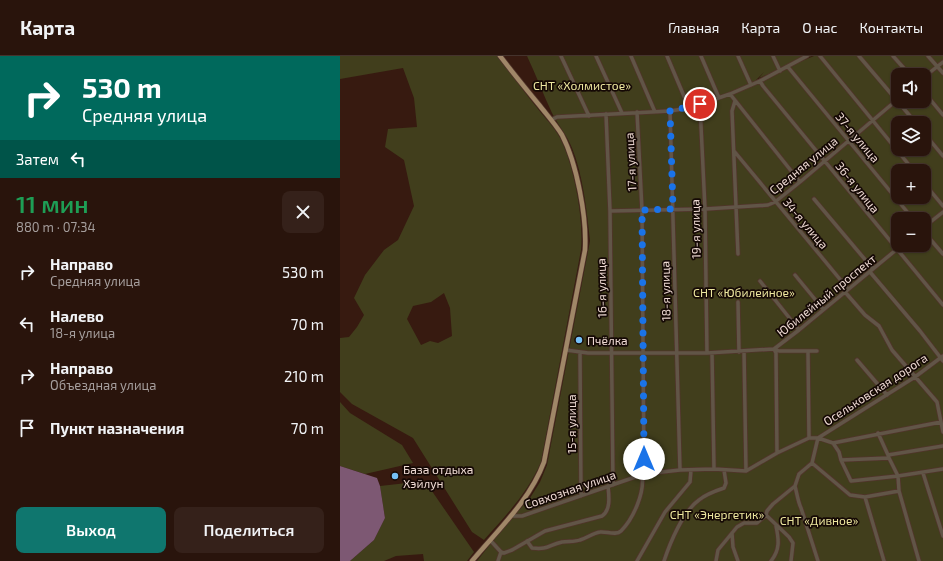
<!DOCTYPE html>
<html lang="ru">
<head>
<meta charset="utf-8">
<style>
	body { margin:0; font-family:"Exo 2",sans-serif; background:#35211a; color:#f1f3f6; height:100vh; display:flex; flex-direction:column; font-size:15px; white-space:nowrap }
	* { box-sizing:border-box; margin:0 }
	p { font-size:13px; color:#a59e9d }
	.icon { flex:none; width:22px; height:22px; fill:none; stroke:currentColor; stroke-width:2; stroke-linecap:round; stroke-linejoin:round }
	.map { position:relative; flex:1; overflow:hidden }
	.details { display:flex; flex-direction:column; background:#29140c; width:340px }
	.details>* { flex:none }
	.banner { background:#00695c; color:#fff; overflow:hidden }
	.fabs { position:absolute; left:551px; top:12px; display:grid; gap:8px }
	.fabs a { display:grid; place-items:center; width:40px; height:40px; border-radius:8px; background:#29140c; box-shadow:0 1px 3px #0004,0 0 0 1px #45332d; font-size:20px }
	.pin { position:absolute; display:grid; place-items:center; width:34px; height:34px; color:#fff; margin:-17px; border:2px solid #fff; border-radius:50%; box-shadow:0 1px 4px #0007 }
	.me { position:absolute; width:44px; margin:-22px; rotate:0deg; stroke-linejoin:round; filter:drop-shadow(0 0 3px #0008) }
	.turn { display:flex; align-items:center; gap:14px; height:84px; padding:0 16px; font-size:18px }
	.turn .icon { width:52px; height:52px; stroke-width:2.5 }
	.turn b { display:block; font-size:28px; line-height:34px }
	.then { display:flex; align-items:center; height:38px; padding:0 16px; background:#0003; gap:8px; font-size:15px }
	.round { display:grid; place-items:center; flex:none; width:42px; height:42px; border-radius:8px; background:#35211a }
	.head { display:flex; align-items:center; justify-content:space-between; height:68px; padding:0 16px }
	h1 { font-size:24px; font-weight:600; line-height:30px; color:#1e9e55 }
	.cta { display:flex; gap:8px; margin-top:auto; padding:8px 16px }
	.cta a { flex:1; height:46px; border-radius:8px; background:#0f766e; color:#fff; font-size:16px; font-weight:600; line-height:46px; text-align:center }
	.cta a+a { background:#35211a; color:#f1f3f6 }
	ul { padding:0; list-style:none }
	li { display:flex; align-items:center; gap:12px; height:52px; padding:0 16px }
	li div { flex:1 }
	li b { display:block; font-size:15px }
	li em { font-style:normal }
	header { display:flex; align-items:center; gap:24px; box-sizing:border-box; height:56px; padding:0 20px; background:#29140c; border-bottom:1px solid #45332d }
	header strong { font-size:19px }
	nav { display:flex; gap:22px; margin-inline-start:auto; font-size:14px }
	main { display:flex; flex:1; min-height:0 }
	.map>svg:first-child { display:block }
	.green { fill:#413e1c; fill-rule:evenodd }
	.water { fill:#7d5873 }
	.lines { fill:none; stroke-linecap:round; stroke-linejoin:round }
	.minor-casing { stroke:#51352b; stroke-width:5 }
	.major-casing { stroke:#51352b; stroke-width:6 }
	.minor { stroke:#615547; stroke-width:3.5 }
	.major { stroke:#a08768; stroke-width:4.5 }
	.route { stroke:#1a73e8; stroke-width:7; stroke-dasharray:0 12.6 }
	.poi-dot { fill:#75c0f6; stroke:#150905; stroke-width:1.5 }
	.labels { text-anchor:middle; dominant-baseline:central; stroke-width:3.5; stroke-linejoin:round; paint-order:stroke }
	.park-label { font-size:12px; fill:#ede79f; stroke:#150905 }
	.street-label { font-size:12px; fill:#eedad3; stroke:#150905 }
	.poi-label { font-size:12px; fill:#eedad3; stroke:#150905; text-anchor:start }
</style>
</head>
<body>
<header>
<strong>Карта</strong>
<nav><a>Главная</a><a>Карта</a><a>О нас</a><a>Контакты</a></nav>
</header>
<main>
<section class="details">
<div class="banner">
<div class="turn"><svg class="icon" aria-label="right" viewBox="0 0 24 24"><path d="M7 20v-9h11M14 6l5 5-5 5"/></svg><div><b>530 m</b>Средняя улица</div></div>
<div class="then">Затем<svg class="icon" aria-label="left" viewBox="0 0 24 24"><path d="M17 20v-9H6M10 6l-5 5 5 5"/></svg></div>
</div>
<div class="head"><div><h1>11 мин</h1><p>880 m · 07:34</p></div><a class="round"><svg class="icon" aria-label="close" viewBox="0 0 24 24"><path d="M6 6l12 12M18 6L6 18"/></svg></a></div>
<ul>
<li><svg class="icon" aria-label="right" viewBox="0 0 24 24"><path d="M7 20v-9h11M14 6l5 5-5 5"/></svg><div><b>Направо</b><p>Средняя улица</p></div><em>530 m</em></li>
<li><svg class="icon" aria-label="left" viewBox="0 0 24 24"><path d="M17 20v-9H6M10 6l-5 5 5 5"/></svg><div><b>Налево</b><p>18-я улица</p></div><em>70 m</em></li>
<li><svg class="icon" aria-label="right" viewBox="0 0 24 24"><path d="M7 20v-9h11M14 6l5 5-5 5"/></svg><div><b>Направо</b><p>Объездная улица</p></div><em>210 m</em></li>
<li><svg class="icon" aria-label="arrive" viewBox="0 0 24 24"><path d="M6 21V4h12l-3 4 3 4H6"/></svg><div><b>Пункт назначения</b></div><em>70 m</em></li>
</ul>
<div class="cta"><a>Выход</a><a>Поделиться</a></div>
</section>
<div class="map">
<svg width="603" height="505" viewBox="0 0 603 505">
	<rect width="100%" height="100%" fill="#371a10"/>
	<!-- green -->
	<path class="green" d="M0,0H157C171,18 184,36 198,53C205,62 214,71 219,80C234,107 244,164 241,194L201,406C187,438 167,458 144,484L132,476L73,382L12,348L0,336V282L9,281L17,271L24,259L14,242L25,219L44,194L58,184L74,150L64,104L45,91L48,73L77,71L74,42L63,12L0,23ZM104,237L110,252L112,280L98,287L90,285L81,289L67,263L73,250L91,246Z
		M187,0H472L419,22L424,16L416,24L474,0H603V505H580L559,435L558,436L579,505H137L166,468L190,442L200,426L207,409L250,185C247,156 243,119 232,92C227,79 218,69 212,57C203,38 196,19 187,0ZM558,19H584V45H558ZM558,67H584V93H558ZM558,115H584V141H558ZM558,163H584V189H558Z
		M0,346L10,357L62,389L73,407L25,418L0,410Z
		M85,425L134,496L127,505H84L83,498L56,500L44,505H10L34,484L45,462L40,430Z"/>
	<!-- water -->
	<path class="water" d="M0,410L37,422L40,430L45,462L34,484L10,505H0Z"/>
	<g class="lines">
		<defs>
			<path id="minor" d="M221,0L249,60
				M256,0L282,57
				M291,0L315,56
				M327,0L349,52
				M361,0L379,42
				M398,0L411,29
				M433,0L440,15
				M480,0L574,115
				M519,0L576,67
				M553,0L570,19
				M588,0L603,17
				M448,11L573,163
				M584,21L603,6
				M420,25L423,30L603,249
				M584,36L603,59
				M390,38L460,126
				M395,45L392,55L398,198
				M360,49L365,153L367,297
				M330,55L340,414
				M297,56L302,154L304,418
				M266,58L270,155L273,429
				M211,64L217,61L330,55L349,52L390,38L420,25L467,0
				M584,77L603,100
				M394,95L508,233
				M584,127L603,150
				M474,143L533,213
				M270,155L365,153L428,149L435,146L460,126L558,43
				M584,171L603,156
				M584,176L603,198
				M530,216L580,275L603,305
				M455,219L483,253
				M420,225L459,274
				M505,236L525,259L539,270L552,294L597,346L603,376
				M398,246L399,296
				M434,293L436,297L437,397
				M434,293L439,295H477
				M226,294L248,297H367L434,293L459,274L562,189
				M404,295L406,415
				M240,296L241,440
				M468,296L469,382
				M372,297L374,413
				M517,304L547,339
				M538,377L548,399
				M478,382L575,321L603,300
				M493,387L601,366
				M549,402L558,420L559,435L579,505
				M501,404L549,402L548,399L603,390
				M472,407L510,439L525,441L559,435
				M583,417L603,480
				M455,430C457,438 458,446 461,452L478,505
				M525,441L544,505
				M171,459L174,460H182L304,418L340,414L374,413L406,415L437,397L469,382H478L493,387L499,396L501,404L511,425L558,420L603,413
				M392,477L393,491L398,505
				M150,484L161,496L164,497L172,494L205,475L262,460C271,454 269,440 268,430
				M187,485L192,492C209,494 208,489 222,486C228,485 235,486 240,484C247,482 253,477 260,476C266,475 276,480 281,475C293,463 305,437 302,419
				M158,505L161,496
				M297,505L325,456L350,426L351,414
				M324,505C330,487 343,455 359,444C366,438 375,435 384,432L386,427L384,414
				M376,505L378,494L397,471L404,467H417L426,459
				M431,505C440,494 439,484 436,470
				M451,505L453,487L449,481L426,459L427,455L433,448L455,430L459,418L472,407L478,382"/>
			<path id="major" d="M132,505C158,474 190,444 204,406L245,194C247,162 237,108 222,79C216,69 207,59 200,50C186,33 173,17 160,0"/>
		</defs>
		<!-- minor casing -->
		<use href="#minor" class="minor-casing"/>
		<!-- major casing -->
		<use href="#major" class="major-casing"/>
		<!-- minor -->
		<use href="#minor" class="minor"/>
		<!-- major -->
		<use href="#major" class="major"/>
	</g>
	<g class="lines">
		<!-- route -->
		<path class="route" d="M304,403L302,154L333,153L330,55L360,48"/>
	</g>
	<!-- markers -->
	<g class="poi-dot">
		<circle cx="239" cy="284" r="4"/>
		<circle cx="55" cy="420" r="4"/>
	</g>
	<g class="labels">
		<!-- park labels -->
		<g class="park-label">
			<text x="242" y="29">СНТ «Холмистое»</text>
			<text x="404" y="236">СНТ «Юбилейное»</text>
			<text x="377" y="458">СНТ «Энергетик»</text>
			<text x="479" y="464">СНТ «Дивное»</text>
		</g>
		<!-- street labels -->
		<g class="street-label">
			<text transform="translate(518 81) rotate(50)">37-я улица</text>
			<text transform="translate(290 106) rotate(-93)">17-я улица</text>
			<text transform="translate(463 109) rotate(-39)">Средняя улица</text>
			<text transform="translate(518 131) rotate(51)">36-я улица</text>
			<text transform="translate(466 167) rotate(50)">34-я улица</text>
			<text transform="translate(355 173) rotate(-91)">19-я улица</text>
			<text transform="translate(261 232) rotate(-91)">16-я улица</text>
			<text transform="translate(325 235) rotate(-91)">18-я улица</text>
			<text transform="translate(486 239) rotate(-39)">Юбилейный проспект</text>
			<text transform="translate(535 333) rotate(-33)">Осельковская дорога</text>
			<text transform="translate(231 368) rotate(-90)">15-я улица</text>
			<text transform="translate(230 433) rotate(-19)">Совхозная улица</text>
		</g>
		<!-- poi labels -->
		<g class="poi-label">
			<text x="247" y="284">Пчёлка</text>
			<text x="63" y="413">База отдыха<tspan x="63" dy="14">Хэйлун</tspan></text>
		</g>
	</g>
</svg>
<div class="fabs">
<a><svg class="icon" aria-label="sound" viewBox="0 0 24 24"><path d="M4 9h4l5-4v14l-5-4H4zM17 9q2 3 0 6"/></svg></a>
<a><svg class="icon" aria-label="layers" viewBox="0 0 24 24"><path d="M12 4l9 5-9 5-9-5zM3 14l9 5 9-5"/></svg></a>
<a>+</a>
<a>−</a>
</div>
<div class="pin" style="left:360px;top:48px;background:#d93025"><svg class="icon" aria-label="arrive" viewBox="0 0 24 24"><path d="M6 21V4h12l-3 4 3 4H6"/></svg></div>
<svg class="me" style="left:304px;top:403px" viewBox="-20 -20 40 40"><circle r="19" fill="#fff"/><path d="M0-13L10 11 0 6-10 11z" fill="#1a73e8"/></svg>
</div>
</main>
</body>
</html>
